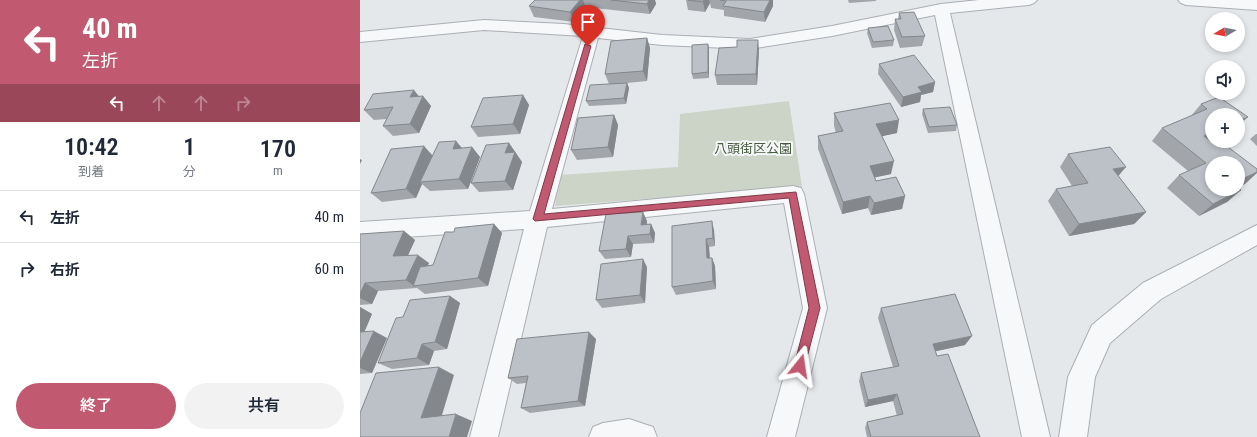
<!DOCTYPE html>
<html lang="ja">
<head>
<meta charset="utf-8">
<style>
	body { margin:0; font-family:"Roboto Condensed","Noto Sans JP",sans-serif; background:#f2f2f3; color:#1f2937; height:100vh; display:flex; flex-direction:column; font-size:15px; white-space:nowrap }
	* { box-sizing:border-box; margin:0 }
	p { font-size:13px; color:#747a83 }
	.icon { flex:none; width:22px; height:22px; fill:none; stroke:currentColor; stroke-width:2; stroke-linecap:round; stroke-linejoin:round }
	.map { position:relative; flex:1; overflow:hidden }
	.side { display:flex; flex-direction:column; background:#fff; width:360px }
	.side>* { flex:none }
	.guide { background:#c15970; color:#fff; overflow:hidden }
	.needle { width:26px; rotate:260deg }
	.fabs { position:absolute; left:845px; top:12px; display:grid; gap:8px }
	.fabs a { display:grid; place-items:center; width:40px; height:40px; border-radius:50%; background:#fff; box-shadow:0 2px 6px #0003; font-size:20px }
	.pin { position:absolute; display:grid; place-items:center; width:34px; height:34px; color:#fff; margin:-41px -17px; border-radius:50% 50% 50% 0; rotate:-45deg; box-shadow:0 0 4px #0007 }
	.pin .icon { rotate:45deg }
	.me { position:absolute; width:44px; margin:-22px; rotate:15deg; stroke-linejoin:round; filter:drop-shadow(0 0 3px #0008) }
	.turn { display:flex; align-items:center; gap:14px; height:84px; padding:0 16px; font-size:18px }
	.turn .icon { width:52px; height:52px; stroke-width:2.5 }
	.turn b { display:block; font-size:28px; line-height:34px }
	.lanes { display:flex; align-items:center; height:38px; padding:0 16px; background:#0003; justify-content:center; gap:20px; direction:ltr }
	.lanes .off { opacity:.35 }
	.eta { display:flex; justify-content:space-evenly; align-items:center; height:68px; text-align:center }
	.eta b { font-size:24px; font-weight:600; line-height:28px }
	.button { display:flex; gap:8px; margin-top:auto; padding:8px 16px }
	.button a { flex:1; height:46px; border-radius:24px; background:#c15970; color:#fff; font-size:16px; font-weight:600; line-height:46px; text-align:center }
	.button a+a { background:#f2f2f3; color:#1f2937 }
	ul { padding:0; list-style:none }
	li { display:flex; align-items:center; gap:12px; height:52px; padding:0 16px; border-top:1px solid #e0e1e3 }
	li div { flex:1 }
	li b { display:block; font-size:15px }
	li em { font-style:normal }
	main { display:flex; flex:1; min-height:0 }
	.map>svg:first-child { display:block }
	.green { fill:#cbd4c7 }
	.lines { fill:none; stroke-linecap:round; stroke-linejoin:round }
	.street-casing { stroke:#aaafb5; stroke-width:2 }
	.street { fill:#f7f8f9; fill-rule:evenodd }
	.wall { fill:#a2a6ab }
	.shaded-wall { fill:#84878b }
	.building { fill:#bcc1c7; stroke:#84878b }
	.route { fill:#c15970; stroke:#7d3a49 }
	.labels { text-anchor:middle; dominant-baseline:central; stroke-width:4; stroke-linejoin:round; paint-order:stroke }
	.park-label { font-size:13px; fill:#455c3d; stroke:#f4f6f8 }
</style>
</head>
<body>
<main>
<section class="side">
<div class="guide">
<div class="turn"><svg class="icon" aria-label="left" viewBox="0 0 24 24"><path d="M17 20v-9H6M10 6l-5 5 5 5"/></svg><div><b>40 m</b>左折</div></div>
<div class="lanes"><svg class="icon" aria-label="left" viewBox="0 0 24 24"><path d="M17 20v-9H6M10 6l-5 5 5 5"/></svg><svg class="icon off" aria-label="ahead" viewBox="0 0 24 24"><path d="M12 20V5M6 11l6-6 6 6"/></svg><svg class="icon off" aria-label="ahead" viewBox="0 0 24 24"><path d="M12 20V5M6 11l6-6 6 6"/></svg><svg class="icon off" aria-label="right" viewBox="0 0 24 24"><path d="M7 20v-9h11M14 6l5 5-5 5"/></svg></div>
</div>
<div class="eta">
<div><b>10:42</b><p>到着</p></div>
<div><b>1</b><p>分</p></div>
<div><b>170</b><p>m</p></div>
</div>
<ul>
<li><svg class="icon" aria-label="left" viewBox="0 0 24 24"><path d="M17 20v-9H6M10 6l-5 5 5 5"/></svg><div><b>左折</b></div><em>40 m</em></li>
<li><svg class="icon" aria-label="right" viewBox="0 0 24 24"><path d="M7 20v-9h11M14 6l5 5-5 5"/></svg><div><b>右折</b></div><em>60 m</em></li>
</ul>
<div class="button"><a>終了</a><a>共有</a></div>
</section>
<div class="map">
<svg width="897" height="437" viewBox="0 0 897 437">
	<rect width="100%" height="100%" fill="#e5e8eb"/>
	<!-- green -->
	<path class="green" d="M429,101L442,187L195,206L199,175L318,167L320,114Z"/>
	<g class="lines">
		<defs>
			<path id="street" d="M619,0H677L674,3L669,5L590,13L690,437H662L575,15L472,36L390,49L302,45L238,38L192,209L433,186L441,188L444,194L467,308L435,437H407L443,308L424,203L187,227L138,437H110L164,229L0,240V222L170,211L223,36L124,30L0,42V32L124,20L204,24L302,35L390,39L472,26L581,4Z
				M818,0H897V10L826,5L821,3Z
				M897,225V245L801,299L750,343L735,377L727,437H699L708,377L732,325L783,283Z
				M269,419L293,427L297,437H229L233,427L243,423Z"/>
		</defs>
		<!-- street casing -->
		<use href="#street" class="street-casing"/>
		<!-- street -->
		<use href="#street" class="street"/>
	</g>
	<!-- wall -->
	<path class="wall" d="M175,0H295L296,4L290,14L225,7L226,8L215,22L174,17L169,6Z
		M326,0H413V6L405,22L364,16V10L351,8L350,3L345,12L328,10Z
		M488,0H516V1L489,3Z
		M539,13L565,36L562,46L540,48L534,30L535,19H538Z
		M508,28L534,40L533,46L512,48L507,33Z
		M287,38L290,48L287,81L267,83L269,88L266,104L229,106L226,101L249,84L245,74Z
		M348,44L349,49V78L333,79L332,74Z
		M377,47L399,50L397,85H357L355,75Z
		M519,64L575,82L573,92L561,95L560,102L541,107L518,74Z
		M163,95L169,105L160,134L118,137L111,127Z
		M58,96H63L71,106L59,133L33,136L23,126L27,119L14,120L4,110Z
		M859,97L852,115V140L850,141L885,184L852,189L881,190L867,202L839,216L807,188L819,175L828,171L792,141L802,128L831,116L841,104Z
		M563,109L597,125L596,131L568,133L562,114Z
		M474,113L537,133L522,136L531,174L515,177L516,181L545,196L542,209L511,215L508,208L482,214L458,149V136L476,133L474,126Z
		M254,115L258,125L253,157L217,160L211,150Z
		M896,134H897V146L890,139Z
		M96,141L102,148L112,147L120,157L108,189L70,191L62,184L56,198L22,202L11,193Z
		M149,143L162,162L153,190L119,192L111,183Z
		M708,154L758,176L786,212L774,224L709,236L688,201L696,189L712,186L700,167Z
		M287,221V225L291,224L295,233L294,243L273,244L271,257L245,259L239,251Z
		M134,224L142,233L128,286L65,294L57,288L18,291L12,304L0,305V234L44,231L55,240L48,255L69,263L67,266L73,265L94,232Z
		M312,226L354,230L355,246L349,247L350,258H352L355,266L356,289L316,295L312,287Z
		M287,267L285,303L242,308L236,300Z
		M90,296L100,303L87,349L74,351L69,365L32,369L18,363L43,317Z
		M0,307L12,314L4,332L27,338L12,373L0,374Z
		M521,308L605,345L575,351L577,356L620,437H507L505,428L507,422L537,416L533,401L505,407L499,381L501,373L533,367L518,318Z
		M236,339L225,406L170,413L161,408L166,383L157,384L148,378Z"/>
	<!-- shaded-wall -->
	<path class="shaded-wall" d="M220,0H223L226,8L215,22L210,12Z
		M289,0H295L296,4L290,14L287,4Z
		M344,0H349L350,3L345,12L343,2Z
		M410,0H413V6L405,22L404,12Z
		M287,38L290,48L287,81L283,71Z
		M398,40L399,50L397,85L396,74Z
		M348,44L349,49V78L348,72Z
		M575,82L573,92L561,95L560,102L541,107L543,97L558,87Z
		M267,83L269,88L266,104L264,98Z
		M54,90L61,99L63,96L71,106L59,133L50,124V97Z
		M163,95L169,105L160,134L153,124Z
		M254,115L258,125L253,157L248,147Z
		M888,117L878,126V121Z
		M539,120L537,133L514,138L516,124Z
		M852,132V140L831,149L844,136Z
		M96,141L104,151L93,149Z
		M149,143L162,162L153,190L145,181V153Z
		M64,146L73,156L60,182L62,184L56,198L46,189Z
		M112,147L120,157L108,189L99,179Z
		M0,159L2,160L0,164Z
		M534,161L531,174L508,179L510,166Z
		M766,167L755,180L753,169Z
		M897,172V173L885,184L878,187V181Z
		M881,190L867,202L839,216L853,204Z
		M510,196L508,208L482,214L483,202Z
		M545,196L542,209L511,215L514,203Z
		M283,212L287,221L285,234L281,225Z
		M786,212L774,224L709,236L719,224Z
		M352,221L354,230L355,246L353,238Z
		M134,224L142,233L128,286L118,278Z
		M291,224L295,233L294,243L290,234Z
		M44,231L55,240L44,264L33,256Z
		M268,236L273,244L271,257L266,249Z
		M346,239L349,247L350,266L347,258Z
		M58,255L69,263L59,285L54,286L46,280Z
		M352,258L355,266L356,289L353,281Z
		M283,259L287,267L285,303L280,295Z
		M5,283L18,291L12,304L0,298V294Z
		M90,296L100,303L87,349L75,342Z
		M0,307L12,314L1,340H0Z
		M14,331L27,338L12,373L0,368V362Z
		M229,332L236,339L225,406L218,401Z
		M612,336L605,345L568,353L573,344Z
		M62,344L74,351L69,365L57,358Z
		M79,367L94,375L79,425L61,418Z
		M537,394L533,401L505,407L508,400Z
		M96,414L112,421L107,437H89Z"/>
	<!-- building -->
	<path class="building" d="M175,0H220L210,12L169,6Z
		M251,0H289L287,4Z
		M328,0H344L343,2Z
		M360,0H410L404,12L363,6L366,1Z
		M554,12L565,36L542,37L535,19H541L539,13Z
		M528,26L534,40L513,42L508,28Z
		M287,38L283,71L245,74L251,41Z
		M377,40H398L396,74L355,75L359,48L377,47Z
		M348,44V72L332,74V45Z
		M554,55L575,82L558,87L562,92L543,97L519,64Z
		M267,83L264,98L226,101L230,85Z
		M54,90L50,97L63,96L50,124L23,126L33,107L4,110L13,94Z
		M163,95L153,124L111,127L123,98Z
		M859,97L888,117L878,121V115H852V132L844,136L853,143L858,141H860L897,169V172L878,181V163H852V189H878V187L881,190L853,204L819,175L846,163L802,128L847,109L841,104Z
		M530,103L539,120L516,124L534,161L510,166L516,181L536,177L545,196L514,203L510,196L483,202L458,136L483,131L474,113Z
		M590,107L597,125L569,127L563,109Z
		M254,115L248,147L211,150L218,118Z
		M96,141L93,149L112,147L99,179L60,182L79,142Z
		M149,143L145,153L155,152L145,181L111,183L126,145Z
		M64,146L46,189L11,193L31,149Z
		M750,147L766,167L753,169L786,212L719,224L696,189L728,183L708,154Z
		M283,212L281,225L291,224L290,234L268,236L266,249L239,251L246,214Z
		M352,221L353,238L346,239L347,258H352L353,281L312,287V226Z
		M134,224L118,278L53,286L60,267L73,265L85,232H94L95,228Z
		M44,231L33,256L58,255L46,280L5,283L0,294V234Z
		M283,259L280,295L236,300L241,264Z
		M595,294L612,336L573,344L577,356L588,354L620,437H511L507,422L543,414L537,394L508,400L501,373L539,366L521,308Z
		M90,296L75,342L62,344L57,358L18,363L36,318L43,317L50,300Z
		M14,331L0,362V332Z
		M229,332L218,401L161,408L168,376L148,378L157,339Z
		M79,367L61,418L96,414L89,437H0V413L16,373Z"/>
	<!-- route -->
	<path class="route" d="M225,44L231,46L184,214L436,192L460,308L444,369L440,371L436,369L434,366L449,308L429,198L175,221L173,219Z"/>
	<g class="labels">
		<!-- park labels -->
		<g class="park-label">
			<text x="393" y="148">八頭街区公園</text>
		</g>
	</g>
</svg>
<div class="fabs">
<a><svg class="needle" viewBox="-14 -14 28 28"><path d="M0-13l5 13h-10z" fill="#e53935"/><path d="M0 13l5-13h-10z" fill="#747a83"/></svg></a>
<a><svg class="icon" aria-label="sound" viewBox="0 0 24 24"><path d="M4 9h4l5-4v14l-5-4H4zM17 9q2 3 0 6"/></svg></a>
<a>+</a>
<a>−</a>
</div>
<div class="pin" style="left:228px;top:46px;background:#d93025"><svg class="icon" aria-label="arrive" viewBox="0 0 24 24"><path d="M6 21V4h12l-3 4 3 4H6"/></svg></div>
<svg class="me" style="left:440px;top:366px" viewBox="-20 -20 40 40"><path d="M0-17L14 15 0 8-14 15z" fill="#c15970" stroke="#fff" stroke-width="4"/></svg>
</div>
</main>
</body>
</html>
